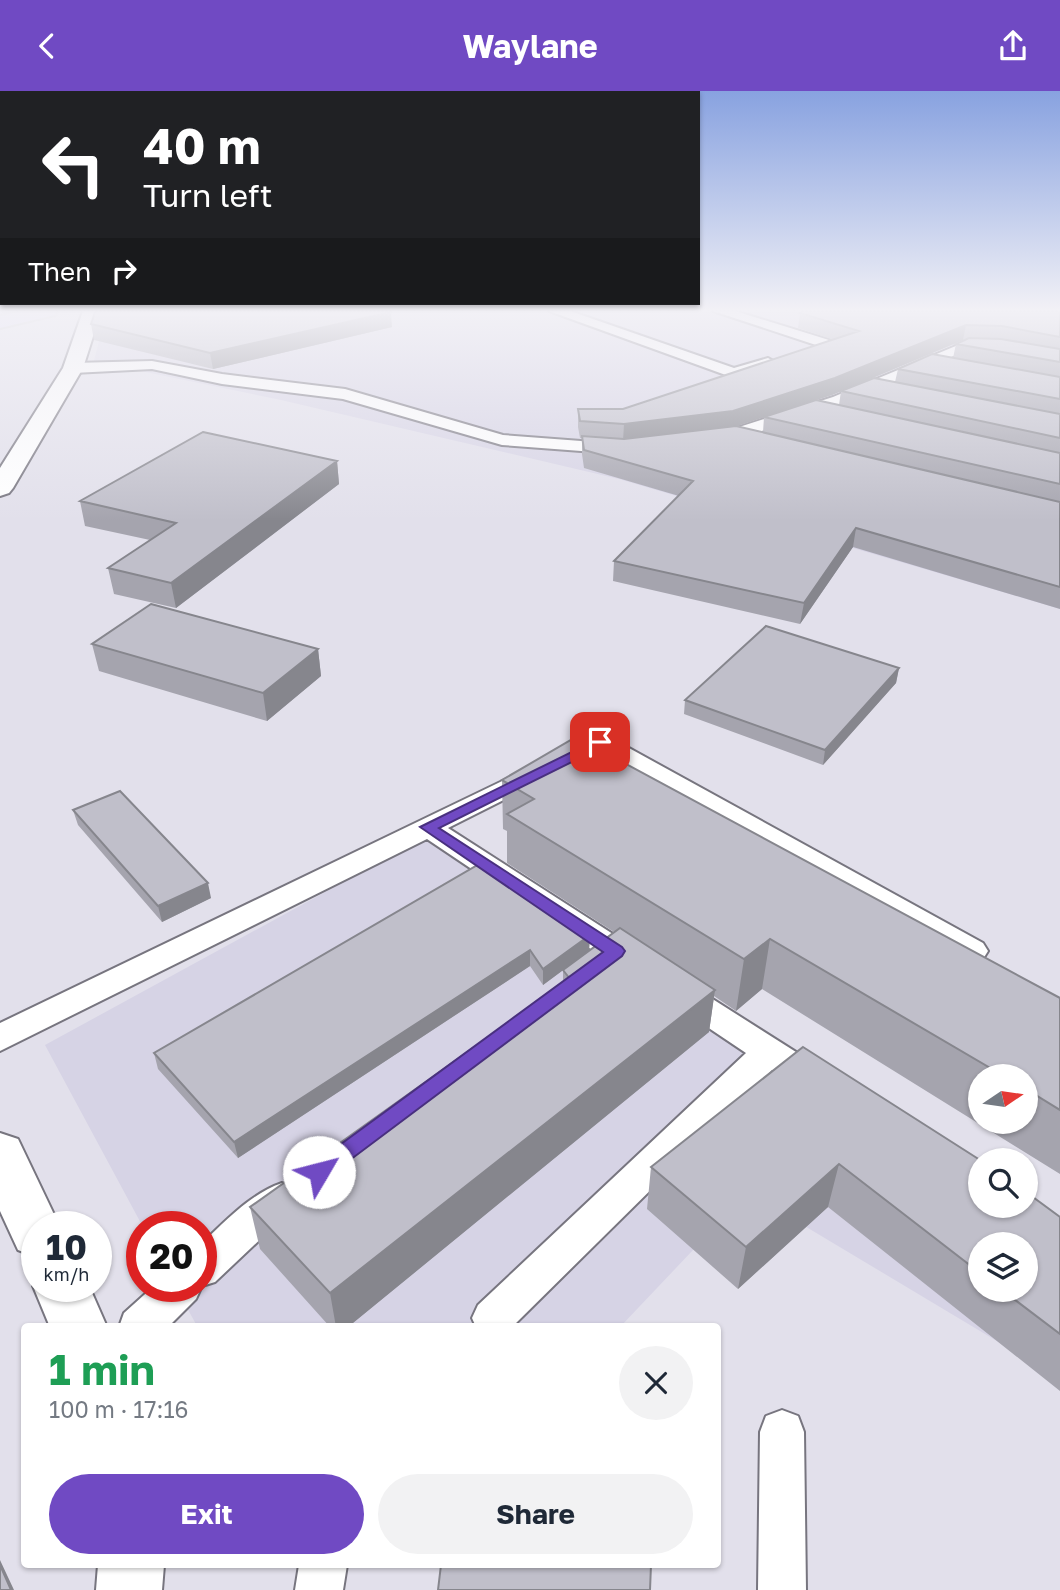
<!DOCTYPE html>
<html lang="en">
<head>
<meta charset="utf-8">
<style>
	body { margin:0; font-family:"Golos Text",sans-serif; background:#f2f2f3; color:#1f2937; height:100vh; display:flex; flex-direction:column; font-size:26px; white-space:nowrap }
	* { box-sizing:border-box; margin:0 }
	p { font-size:23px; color:#747a83 }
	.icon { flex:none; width:38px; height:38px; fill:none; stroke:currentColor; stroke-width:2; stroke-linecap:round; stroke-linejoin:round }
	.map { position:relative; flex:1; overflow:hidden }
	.side { position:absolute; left:21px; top:1232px; width:700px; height:245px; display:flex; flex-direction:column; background:#fff; border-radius:7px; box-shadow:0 2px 5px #0004 }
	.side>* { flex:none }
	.guide { position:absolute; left:0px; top:0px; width:700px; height:214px; box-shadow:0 2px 5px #0004; background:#202124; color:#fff; overflow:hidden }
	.needle { width:46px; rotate:77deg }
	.tools { position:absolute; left:968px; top:973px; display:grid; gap:14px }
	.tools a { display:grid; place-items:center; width:70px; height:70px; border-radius:50%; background:#fff; box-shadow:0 2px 5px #0004; font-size:35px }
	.speed { position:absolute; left:21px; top:1120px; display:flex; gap:14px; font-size:35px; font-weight:700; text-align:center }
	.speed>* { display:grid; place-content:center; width:91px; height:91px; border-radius:50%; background:#fff; box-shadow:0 2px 5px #0004; line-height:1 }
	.speed small { font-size:18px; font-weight:400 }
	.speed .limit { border:10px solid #d22; background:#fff; color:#111 }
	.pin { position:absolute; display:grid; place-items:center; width:60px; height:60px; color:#fff; margin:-30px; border-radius:14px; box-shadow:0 4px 10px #0006 }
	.me { position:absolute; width:77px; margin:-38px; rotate:53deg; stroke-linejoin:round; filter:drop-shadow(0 0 5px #0008) }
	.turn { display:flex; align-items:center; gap:24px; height:147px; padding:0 28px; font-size:32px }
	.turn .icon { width:91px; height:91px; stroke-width:2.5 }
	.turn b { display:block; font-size:49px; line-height:60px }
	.then { display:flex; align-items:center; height:66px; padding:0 28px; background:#0003; gap:14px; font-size:26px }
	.round { display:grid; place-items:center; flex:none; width:74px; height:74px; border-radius:37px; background:#f2f2f3 }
	.summary { display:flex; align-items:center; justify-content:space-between; height:119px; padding:0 28px }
	h1 { font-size:42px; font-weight:700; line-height:52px; color:#1e9e55 }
	.button { display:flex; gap:14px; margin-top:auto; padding:14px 28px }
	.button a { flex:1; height:80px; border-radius:42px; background:#704ac3; color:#fff; font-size:28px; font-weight:700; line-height:80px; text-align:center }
	.button a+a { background:#f2f2f3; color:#1f2937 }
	header { display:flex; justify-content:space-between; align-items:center; height:91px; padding:0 28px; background:#704ac3; color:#fff; font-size:32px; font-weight:700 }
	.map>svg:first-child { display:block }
	.built { fill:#d6d3e5; fill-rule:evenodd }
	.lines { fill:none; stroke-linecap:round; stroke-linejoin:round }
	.service-casing { stroke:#77757f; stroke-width:4 }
	.tertiary-casing { stroke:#77757f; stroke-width:4 }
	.primary-casing { stroke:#c3c3c4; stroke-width:4 }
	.service { fill:#fff; fill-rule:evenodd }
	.tertiary { fill:#fff; fill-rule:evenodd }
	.primary { fill:#ddd6fe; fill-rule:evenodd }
	.wall { fill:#a5a4ae; fill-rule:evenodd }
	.shaded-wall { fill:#86868d }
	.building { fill:#c0bfca; stroke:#86868d; stroke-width:2 }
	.route { fill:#704ac3; stroke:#49307f; stroke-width:2 }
</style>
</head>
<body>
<header><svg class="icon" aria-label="back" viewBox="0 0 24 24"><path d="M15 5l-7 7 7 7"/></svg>Waylane<svg class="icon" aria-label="share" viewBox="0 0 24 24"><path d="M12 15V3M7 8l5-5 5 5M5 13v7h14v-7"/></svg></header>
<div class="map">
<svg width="1060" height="1499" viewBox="0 0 1060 1499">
	<rect width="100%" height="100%" fill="#e2e0eb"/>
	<!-- built -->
	<path class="built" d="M135,220H1060V518L619,388L281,309L136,279L91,281L102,239Z
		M426,746L980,1115L1060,1160V1288L748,1101L621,1235H197L175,1195H201V1136H143L45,954ZM980,1153H1026V1199H980Z"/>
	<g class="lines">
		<defs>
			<path id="service" d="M549,220H570L734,277L768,267L775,271L773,274L734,287Z
				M713,220H735L829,249L831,252L824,256L819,255Z
				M963,252L998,253L1060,264V272L998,261L965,260L845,312L723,353H711L708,349L711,345L833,306Z
				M152,270L222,283L345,298L503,344L621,353L630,358L621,363L502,354L343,308L222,293L152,278L73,282L65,277L73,272Z
				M600,643L609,646L983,852L988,860L983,868L972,871L961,868L599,661L448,737L644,863L649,871L644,879L633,882L622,879L427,748L0,960V932Z
				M681,891L692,895L826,980L831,990L826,1000C803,1007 790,992 772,979L512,1236H476L472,1227L478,1214L746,962L670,911L665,903L670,895Z
				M282,1092L295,1097L301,1108L295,1119L269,1140L215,1191L202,1195L196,1208L168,1236H119L124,1222L154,1195H201V1153C226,1130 250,1103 282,1092Z
				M782,1319L798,1325L804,1341L806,1499H758L760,1341L766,1325Z
				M299,1474H347L343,1499H295Z"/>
			<path id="tertiary" d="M83,220H101L83,277L13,397L9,402L0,405V377L63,277Z
				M0,1042L18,1048L60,1136H37V1166L18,1159L0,1120Z
				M37,1188V1195H89L107,1236H50L33,1195Z
				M98,1474H164L162,1499H96Z"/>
			<path id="primary" d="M22,220H57L55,224L0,237V225Z"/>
		</defs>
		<!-- service casing -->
		<use href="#service" class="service-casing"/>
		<!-- tertiary casing -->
		<use href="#tertiary" class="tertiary-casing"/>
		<!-- primary casing -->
		<use href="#primary" class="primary-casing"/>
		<!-- service -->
		<use href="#service" class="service"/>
		<!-- tertiary -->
		<use href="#tertiary" class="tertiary"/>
		<!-- primary -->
		<use href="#primary" class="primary"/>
	</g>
	<!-- wall -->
	<path class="wall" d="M1060,220V518L853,456L800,533L613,490L614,470L679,405L584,377L582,363V347H580L578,336V318H623L834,249L798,237L800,222ZM964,249L956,253L953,267L898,278L895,291L841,300L839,314L816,309L832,304ZM764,326L763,341L737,335Z
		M91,233L392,236L213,278L94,249Z
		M337,370L339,393L176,517L114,503L108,477L150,449L85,435L80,410Z
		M92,553L318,558L321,585L267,630L99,580Z
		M899,577L896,592L823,674L684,623L685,609Z
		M502,689L1060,907V1083L762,898L736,920L714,905L709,941L348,1236H330L260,1158L250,1116L563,892V879L543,894L530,875L238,1067L158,978L154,962L481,772L590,844L589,859L614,841L507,772V740L503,738ZM980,985H1026V1031H980Z
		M73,719L211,807L162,831L78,734Z
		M803,956L1060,1126V1300L828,1116L738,1198L647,1118L651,1076ZM980,1153L1026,1199H980Z"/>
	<!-- shaded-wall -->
	<path class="shaded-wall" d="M391,221L392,236L213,278L210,262Z
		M966,234L963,249L832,304L731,337L623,350L624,333Z
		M337,370L339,393L176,517L171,492Z
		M856,437L853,456L800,533L804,512Z
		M318,558L321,585L267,630L263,602Z
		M899,577L896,592L823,674L825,659Z
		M208,792L211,807L162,831L158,815Z
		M590,844L589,860L543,894V878Z
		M770,848L762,898L736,920L744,868Z
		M530,859V875L238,1067L234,1051Z
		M715,899L709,941L348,1236H336L330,1202Z
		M839,1073L828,1116L738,1198L746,1156Z
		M0,1469L14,1499H11L0,1474Z"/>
	<!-- building -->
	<path class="building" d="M98,220H391V221L210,262L91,233L95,221Z
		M804,220H1060V246L1002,235L966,234L835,287L733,320L624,333L580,330L578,318H623L859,240L800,222Z
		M969,247L1001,248L1060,258V271L956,253Z
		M932,263L1060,286V308L898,278Z
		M874,287L1060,323V347L841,300Z
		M816,309L1060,362V393L764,326Z
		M736,335L1060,411V496L856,437L804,512L614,470L693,390L584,359L582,345L624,348Z
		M203,341L337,370L171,492L108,477L176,432L80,410Z
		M151,513L318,558L263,602L92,553Z
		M766,535L899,577L825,659L685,609Z
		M576,646L1060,907V1019L1026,998V985H1004L770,848L744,868L507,723L534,708L502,689Z
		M120,700L208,792L158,815L73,719Z
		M481,772L590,844L543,878L530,859L234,1051L154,962Z
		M620,837L715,899L330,1202L250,1116L570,888L563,879Z
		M803,956L980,1069V1115H1026V1101L1060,1126V1243L1002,1199H1026V1153H980V1182L839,1073L746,1156L651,1076Z
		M0,1474L11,1499H0Z
		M441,1474H651L650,1499H438Z"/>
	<!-- sky -->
	<linearGradient id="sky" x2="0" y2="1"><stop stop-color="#88a2e0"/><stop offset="0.51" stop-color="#f2f1f6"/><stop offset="1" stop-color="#f2f1f6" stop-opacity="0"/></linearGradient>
	<rect width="1060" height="430" fill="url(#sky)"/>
	<!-- route -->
	<path class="route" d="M600,647L606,648L608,651L606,654L439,737L622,856L625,860L622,865L326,1087L319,1090L311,1087L308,1081L311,1075L603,861L420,736Z"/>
</svg>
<div class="tools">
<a><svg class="needle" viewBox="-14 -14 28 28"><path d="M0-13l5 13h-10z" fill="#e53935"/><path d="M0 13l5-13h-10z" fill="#747a83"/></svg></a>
<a><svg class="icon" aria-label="search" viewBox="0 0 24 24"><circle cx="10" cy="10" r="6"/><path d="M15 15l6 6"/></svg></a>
<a><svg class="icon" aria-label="layers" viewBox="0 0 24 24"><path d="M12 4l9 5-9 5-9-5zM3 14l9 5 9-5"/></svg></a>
</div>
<div class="speed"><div>10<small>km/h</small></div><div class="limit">20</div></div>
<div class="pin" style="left:600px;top:651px;background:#d93025"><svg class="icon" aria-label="arrive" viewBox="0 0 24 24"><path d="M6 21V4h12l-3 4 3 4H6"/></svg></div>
<svg class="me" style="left:319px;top:1081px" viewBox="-20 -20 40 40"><circle r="19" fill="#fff"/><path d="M0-13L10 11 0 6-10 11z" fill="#704ac3"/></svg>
<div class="guide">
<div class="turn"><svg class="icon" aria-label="left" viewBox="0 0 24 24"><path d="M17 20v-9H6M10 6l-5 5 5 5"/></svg><div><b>40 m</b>Turn left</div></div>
<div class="then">Then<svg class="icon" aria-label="right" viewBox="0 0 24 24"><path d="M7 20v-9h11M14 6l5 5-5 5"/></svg></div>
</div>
<section class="side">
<div class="summary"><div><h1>1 min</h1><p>100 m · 17:16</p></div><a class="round"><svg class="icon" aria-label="close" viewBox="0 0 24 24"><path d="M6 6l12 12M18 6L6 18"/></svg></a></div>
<div class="button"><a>Exit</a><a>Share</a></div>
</section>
</div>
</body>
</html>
